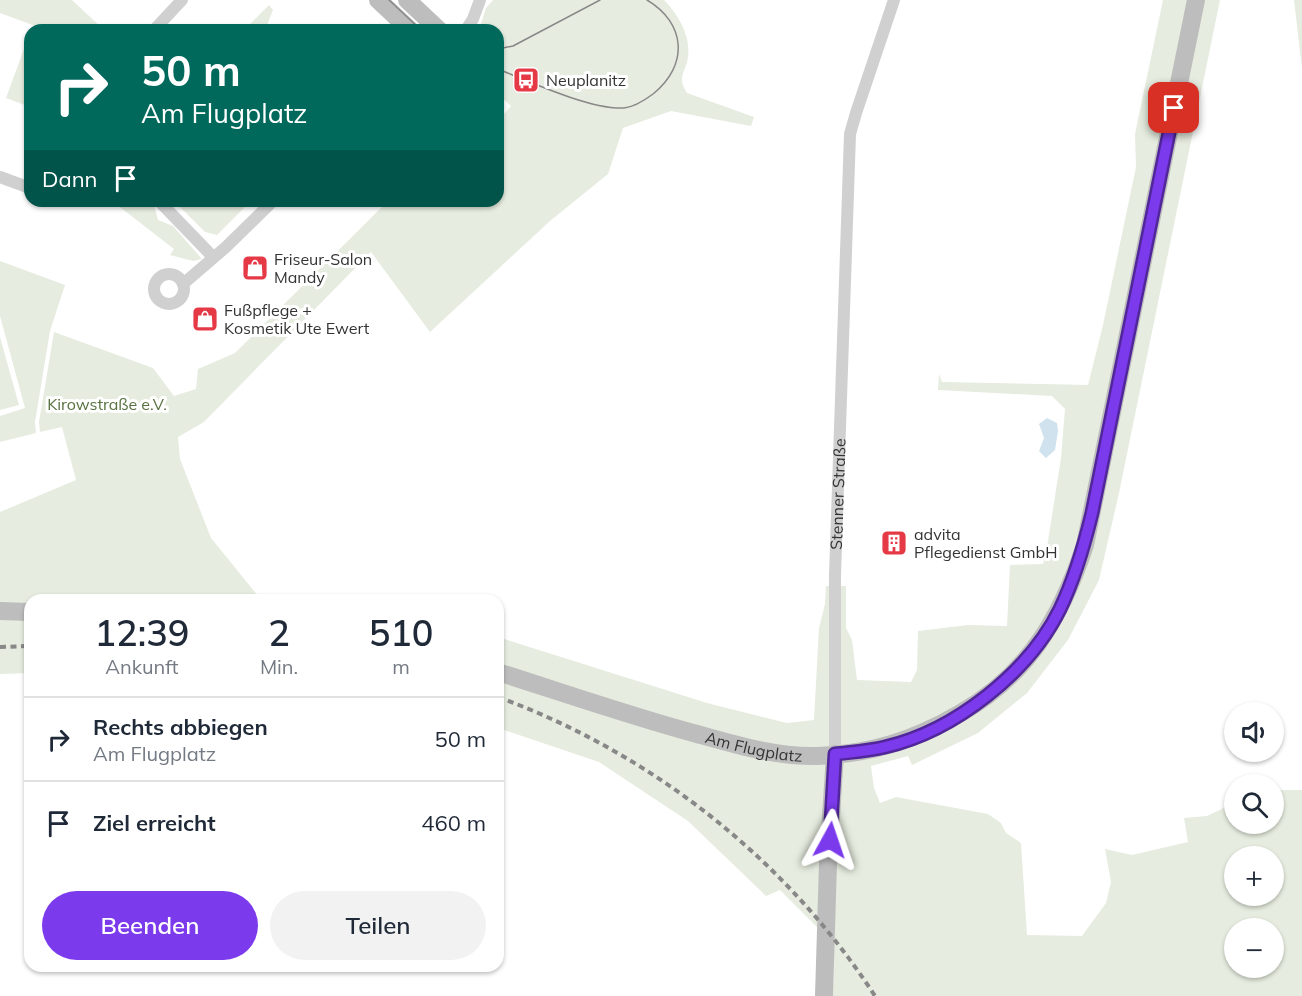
<!DOCTYPE html>
<html lang="de">
<head>
<meta charset="utf-8">
<style>
	body { margin:0; font-family:Mulish,sans-serif; background:#f2f2f3; color:#1f2937; height:100vh; display:flex; flex-direction:column; font-size:22px; white-space:nowrap }
	* { box-sizing:border-box; margin:0 }
	p { font-size:20px; color:#747a83 }
	.icon { flex:none; width:33px; height:33px; fill:none; stroke:currentColor; stroke-width:2; stroke-linecap:round; stroke-linejoin:round }
	.map { position:relative; flex:1; overflow:hidden }
	.sheet { position:absolute; left:24px; top:594px; width:480px; height:378px; display:flex; flex-direction:column; background:#fff; border-radius:18px; box-shadow:0 2px 4px #0004 }
	.sheet>* { flex:none }
	.banner { position:absolute; left:24px; top:24px; width:480px; height:183px; border-radius:18px; box-shadow:0 2px 4px #0004; background:#00695c; color:#fff; overflow:hidden }
	.controls { position:absolute; left:1224px; top:702px; display:grid; gap:12px }
	.controls a { display:grid; place-items:center; width:60px; height:60px; border-radius:50%; background:#fff; box-shadow:0 2px 4px #0004; font-size:30px }
	.pin { position:absolute; display:grid; place-items:center; width:51px; height:51px; color:#fff; margin:-26px; border-radius:12px; box-shadow:0 3px 9px #0006 }
	.me { position:absolute; width:66px; margin:-33px; rotate:5deg; stroke-linejoin:round; filter:drop-shadow(0 0 4px #0008) }
	.turn { display:flex; align-items:center; gap:21px; height:126px; padding:0 18px; font-size:27px }
	.turn .icon { width:78px; height:78px; stroke-width:2.5 }
	.turn b { display:block; font-size:42px; line-height:51px }
	.then { display:flex; align-items:center; height:57px; padding:0 18px; background:#0003; gap:12px; font-size:22px }
	.eta { display:flex; justify-content:space-evenly; align-items:center; height:102px; text-align:center }
	.eta b { font-size:36px; font-weight:600; line-height:42px }
	.action { display:flex; gap:12px; margin-top:auto; padding:12px 18px }
	.action a { flex:1; height:69px; border-radius:36px; background:#7c3aed; color:#fff; font-size:24px; font-weight:600; line-height:69px; text-align:center }
	.action a+a { background:#f2f2f3; color:#1f2937 }
	ul { padding:0; list-style:none }
	li { display:flex; align-items:center; gap:18px; height:84px; padding:0 18px; border-top:2px solid #e0e1e3 }
	li div { flex:1 }
	li b { display:block; font-size:22px }
	li em { font-style:normal }
	.map>svg:first-child { display:block }
	.green { fill:#e6ecdf; fill-rule:evenodd }
	.water { fill:#cfe2ee }
	.lines { fill:none; stroke-linecap:round; stroke-linejoin:round }
	.street { stroke:#d0d0d0; stroke-width:12 }
	.secondary { stroke:#bdbdbd; stroke-width:18 }
	.tram { stroke:#888; stroke-width:1.5 }
	.rail { stroke:#888; stroke-width:4; stroke-dasharray:6 4.5; stroke-linecap:butt }
	.route-casing { stroke:#51269a; stroke-width:15 }
	.route { stroke:#7c3aed; stroke-width:10 }
	.labels { text-anchor:middle; dominant-baseline:central; stroke-width:6; stroke-linejoin:round; paint-order:stroke }
	.poi-label { font-size:16px; fill:#333; stroke:#fff; text-anchor:start }
	.park-label { font-size:16px; fill:#56703f; stroke:#fff }
	.street-label { font-size:16px; fill:#333; stroke:#fff }
</style>
</head>
<body>
<div class="map">
<svg width="1302" height="996" viewBox="0 0 1302 996">
	<rect width="100%" height="100%" fill="#fff"/>
	<!-- green -->
	<path class="green" d="M0,0H72L104,30H46L0,13Z
		M493,0H664C678,15 691,35 688,57C686,73 676,76 687,93L754,117L751,126L671,111L623,128L608,174L550,221L430,332L371,252L204,422L178,437L180,459L211,538L258,596L309,600H30V673L0,674V512L76,480L62,427L40,432L39,422L54,332L153,368L174,396L196,389L198,369L235,353L388,201H498V121L511,106L498,94V30H479L486,8Z
		M1163,0H1220L1119,493L1099,580L1068,640L1027,693L978,733L912,765L908,756L871,766L874,788L880,803L896,797L988,814L1001,823L1006,833L1021,843L1027,935L1082,936L1106,903L1111,882L1105,849L1132,855L1188,842L1184,818L1207,816L1234,803V824H1274V790H1302V996H833L834,944L780,890L766,896L688,821L599,762L498,728V637L707,703L787,723L814,720L819,628L825,604L826,586H846V628L852,640L857,680L911,682L917,670L918,631L968,625L1007,626L1010,565L1043,564L1046,554L1061,458L1065,409L1052,396L938,390L939,374L942,382L1088,385L1103,325L1136,167L1135,134ZM1234,856H1274V896H1234ZM1234,928H1274V968H1234Z
		M1294,0H1302V68Z
		M269,5L273,10L265,30H244Z
		M24,49L30,52V107L6,98Z
		M112,201H150L154,205L158,220L173,226L202,259L193,261L170,255L174,249Z
		M174,201H251L217,235L205,232Z
		M0,261L65,285L50,331L35,422L36,433L0,442V416L25,408L0,316Z
		M0,337L19,405L0,410Z"/>
	<!-- water -->
	<path class="water" d="M1047,418L1057,423L1058,431L1055,450L1046,458L1039,451L1044,438L1039,424Z"/>
	<g class="lines">
		<!-- street -->
		<g class="street">
			<path d="M154,30L182,0"/>
			<path d="M466,30L473,19L480,0"/>
			<path d="M0,177L30,188"/>
			<path d="M80,201H84"/>
			<path d="M159,201L213,257"/>
			<circle cx="169" cy="289" r="15"/>
			<path d="M183,284L226,247L273,201"/>
			<path id="s1" d="M835,754V575L850,134L856,113L894,0"/>
		</g>
		<!-- secondary -->
		<g class="secondary">
			<path d="M378,0L410,30"/>
			<path d="M407,0L439,30"/>
			<path d="M0,611L30,612"/>
			<path id="s2" d="M498,672C564,693 630,716 697,734C736,745 776,757 817,756C870,754 912,741 959,714C1028,675 1061,618 1085,545L1196,0"/>
			<path d="M824,996L828,863L835,754"/>
		</g>
		<!-- tram -->
		<path class="tram" d="M389,0L421,30
			M498,49L513,46L600,0
			M498,69C530,82 592,110 624,108C634,107 645,100 653,94C689,65 686,23 647,0"/>
		<!-- rail -->
		<path class="rail" d="M0,647L30,646
			M498,697C651,753 786,859 875,996"/>
	</g>
	<g class="lines">
		<defs>
			<path id="route" d="M830,840L835,754C852,752 869,751 885,747C955,731 1029,672 1060,609C1075,578 1084,546 1092,513L1174,108"/>
		</defs>
		<!-- route casing -->
		<use href="#route" class="route-casing"/>
		<!-- route -->
		<use href="#route" class="route"/>
	</g>
	<!-- icons -->
	<defs>
		<symbol id="bus-square" viewBox="-11 -11 22 22"><rect x="-9" y="-9" width="18" height="18" rx="4" fill="#e63946" stroke="#fff"/><path d="M-5-6H5V4H4V6H2V4H-2V6H-4V4H-5ZM-3.5-4V0h7V-4ZM-3.5 1.2v1.5H-2V1.2ZM2 1.2v1.5H3.5V1.2Z" fill="#fff"/></symbol>
		<symbol id="shop-square" viewBox="-11 -11 22 22"><rect x="-9" y="-9" width="18" height="18" rx="4" fill="#e63946" stroke="#fff"/><path d="M-5-2.5h2.3a2.7 3.5 0 0 1 5.4 0H5L5.5 6h-11ZM-1.5-2.5h3a1.5 2.3 0 0 0-3 0Z" fill="#fff"/></symbol>
		<symbol id="building-square" viewBox="-11 -11 22 22"><rect x="-9" y="-9" width="18" height="18" rx="4" fill="#e63946" stroke="#fff"/><path d="M-4-6H4V6H1V3H-1V6H-4ZM-2.5-4.3h1.7v1.8h-1.7ZM.8-4.3h1.7v1.8H.8ZM-2.5-1h1.7V.8h-1.7ZM.8-1h1.7V.8H.8Z" fill="#fff"/></symbol>
	</defs>
	<g fill-rule="evenodd">
		<use href="#bus-square" x="511" y="65" width="30" height="30"/>
		<use href="#shop-square" x="240" y="253" width="30" height="30"/>
		<use href="#shop-square" x="190" y="304" width="30" height="30"/>
		<use href="#building-square" x="879" y="528" width="30" height="30"/>
	</g>
	<g class="labels">
		<!-- poi labels -->
		<g class="poi-label">
			<text x="546" y="80">Neuplanitz</text>
			<text x="274" y="259">Friseur-Salon<tspan x="274" dy="18">Mandy</tspan></text>
			<text x="224" y="310">Fußpflege +<tspan x="224" dy="18">Kosmetik Ute Ewert</tspan></text>
			<text x="914" y="534">advita<tspan x="914" dy="18">Pflegedienst GmbH</tspan></text>
		</g>
		<!-- park labels -->
		<g class="park-label">
			<text x="107" y="404">Kirowstraße e.V.</text>
		</g>
		<!-- street labels -->
		<g class="street-label">
			<text stroke="none"><textPath href="#s1" startOffset="260">Stenner Straße</textPath></text>
			<text stroke="none"><textPath href="#s2" startOffset="267">Am Flugplatz</textPath></text>
		</g>
	</g>
</svg>
<div class="controls">
<a><svg class="icon" aria-label="sound" viewBox="0 0 24 24"><path d="M4 9h4l5-4v14l-5-4H4zM17 9q2 3 0 6"/></svg></a>
<a><svg class="icon" aria-label="search" viewBox="0 0 24 24"><circle cx="10" cy="10" r="6"/><path d="M15 15l6 6"/></svg></a>
<a>+</a>
<a>−</a>
</div>
<div class="pin" style="left:1174px;top:108px;background:#d93025"><svg class="icon" aria-label="arrive" viewBox="0 0 24 24"><path d="M6 21V4h12l-3 4 3 4H6"/></svg></div>
<svg class="me" style="left:830px;top:840px" viewBox="-20 -20 40 40"><path d="M0-17L14 15 0 8-14 15z" fill="#7c3aed" stroke="#fff" stroke-width="4"/></svg>
<div class="banner">
<div class="turn"><svg class="icon" aria-label="right" viewBox="0 0 24 24"><path d="M7 20v-9h11M14 6l5 5-5 5"/></svg><div><b>50 m</b>Am Flugplatz</div></div>
<div class="then">Dann<svg class="icon" aria-label="arrive" viewBox="0 0 24 24"><path d="M6 21V4h12l-3 4 3 4H6"/></svg></div>
</div>
<section class="sheet">
<div class="eta">
<div><b>12:39</b><p>Ankunft</p></div>
<div><b>2</b><p>Min.</p></div>
<div><b>510</b><p>m</p></div>
</div>
<ul>
<li><svg class="icon" aria-label="right" viewBox="0 0 24 24"><path d="M7 20v-9h11M14 6l5 5-5 5"/></svg><div><b>Rechts abbiegen</b><p>Am Flugplatz</p></div><em>50 m</em></li>
<li><svg class="icon" aria-label="arrive" viewBox="0 0 24 24"><path d="M6 21V4h12l-3 4 3 4H6"/></svg><div><b>Ziel erreicht</b></div><em>460 m</em></li>
</ul>
<div class="action"><a>Beenden</a><a>Teilen</a></div>
</section>
</div>
</body>
</html>
